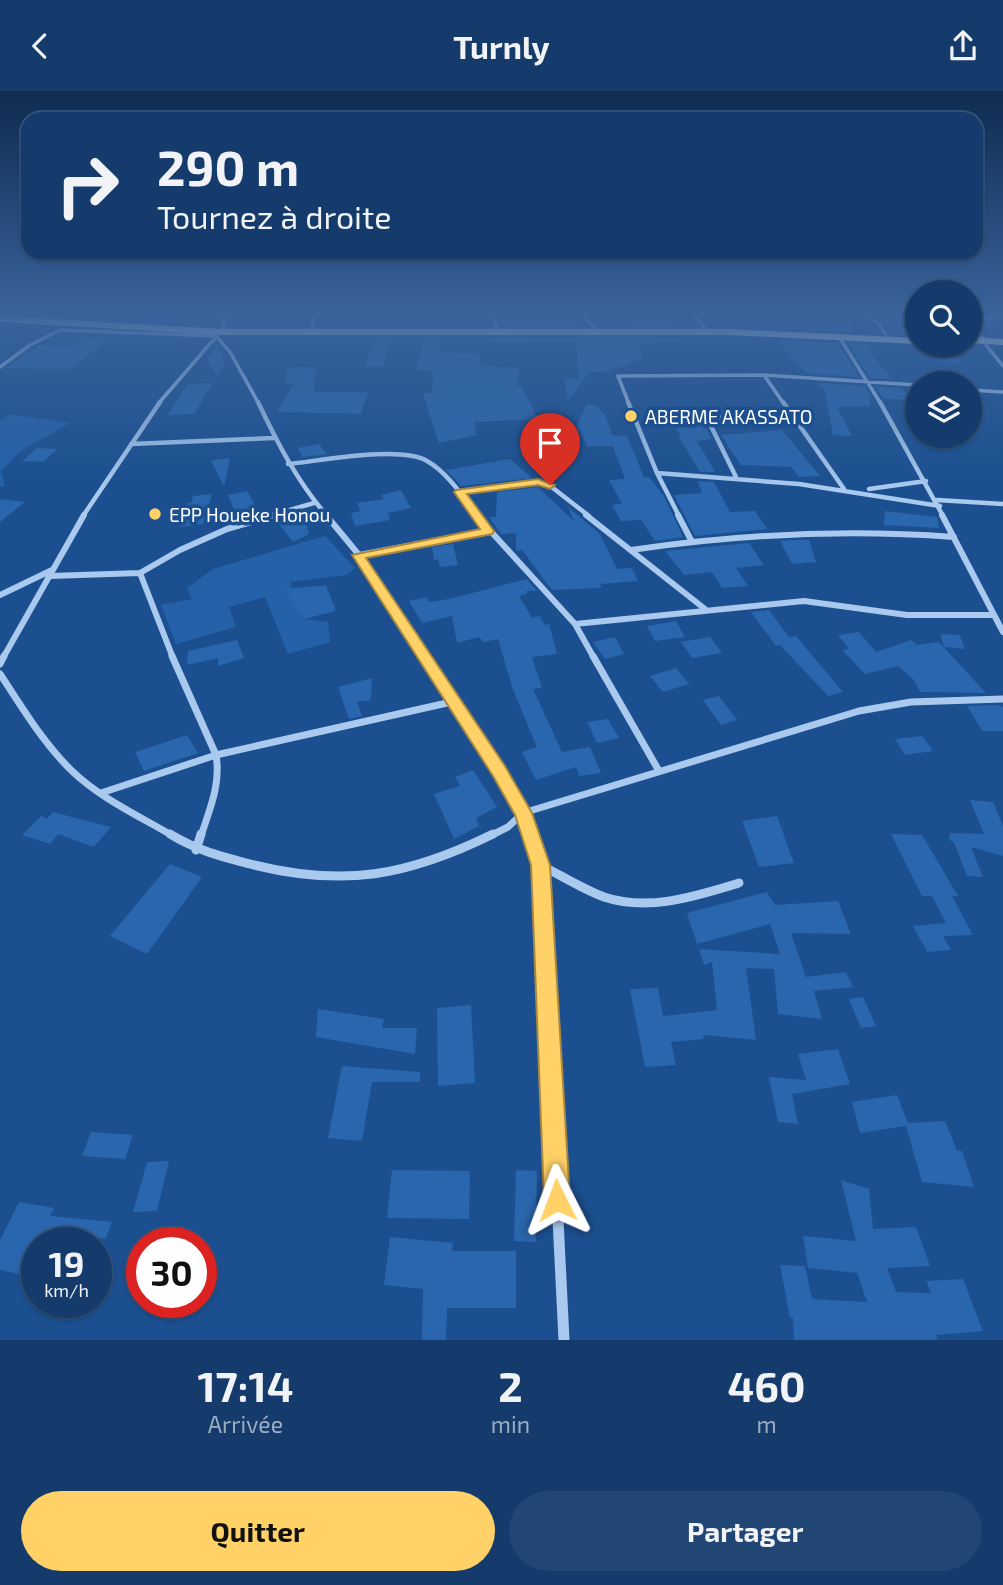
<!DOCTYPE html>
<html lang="fr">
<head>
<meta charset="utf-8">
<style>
	body { margin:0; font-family:"Exo 2",sans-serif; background:#214673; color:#f1f3f6; height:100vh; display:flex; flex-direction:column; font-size:26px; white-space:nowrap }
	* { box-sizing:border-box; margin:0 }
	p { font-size:23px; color:#9dadc1 }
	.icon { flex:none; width:38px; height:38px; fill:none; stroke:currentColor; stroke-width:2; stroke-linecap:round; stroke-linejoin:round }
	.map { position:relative; height:1249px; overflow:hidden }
	.panel { display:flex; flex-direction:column; background:#143b6b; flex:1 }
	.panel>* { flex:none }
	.hud { position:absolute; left:21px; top:21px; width:962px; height:147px; border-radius:21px; box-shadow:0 2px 5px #0004,0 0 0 2px #33557e; background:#143b6b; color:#f1f3f6; overflow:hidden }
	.buttons { position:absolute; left:905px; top:189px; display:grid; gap:14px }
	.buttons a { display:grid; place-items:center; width:77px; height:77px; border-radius:50%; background:#143b6b; box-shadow:0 2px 5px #0004,0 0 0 2px #33557e; font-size:35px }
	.speed { position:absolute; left:21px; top:1136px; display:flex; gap:14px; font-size:35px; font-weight:700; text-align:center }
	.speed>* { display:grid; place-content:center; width:91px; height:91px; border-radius:50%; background:#143b6b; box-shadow:0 2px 5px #0004,0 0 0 2px #33557e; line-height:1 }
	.speed small { font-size:18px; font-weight:400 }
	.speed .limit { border:10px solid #d22; background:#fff; color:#111 }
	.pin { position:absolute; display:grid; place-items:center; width:60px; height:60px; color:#fff; margin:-72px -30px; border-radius:50% 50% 50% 0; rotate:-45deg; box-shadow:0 0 7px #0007 }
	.pin .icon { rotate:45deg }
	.me { position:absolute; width:77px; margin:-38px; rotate:357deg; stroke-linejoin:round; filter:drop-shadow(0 0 5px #0008) }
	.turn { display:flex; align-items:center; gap:24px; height:147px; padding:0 21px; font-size:32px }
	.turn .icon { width:91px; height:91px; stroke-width:2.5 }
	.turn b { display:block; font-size:49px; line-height:60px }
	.eta { display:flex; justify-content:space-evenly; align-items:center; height:119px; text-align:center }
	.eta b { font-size:42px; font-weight:700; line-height:49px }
	.action { display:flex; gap:14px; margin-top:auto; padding:14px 21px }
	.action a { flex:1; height:80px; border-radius:42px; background:#ffd166; color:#111; font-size:28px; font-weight:700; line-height:80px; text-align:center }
	.action a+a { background:#214673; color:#f1f3f6 }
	header { display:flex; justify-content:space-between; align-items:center; height:91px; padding:0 21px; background:#143b6b; font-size:32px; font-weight:700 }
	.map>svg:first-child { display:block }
	.green { fill:#2461a8 }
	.building { fill:#2a66ad }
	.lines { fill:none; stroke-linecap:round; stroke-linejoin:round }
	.minor-far5 { stroke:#a9c9ee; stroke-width:3.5 }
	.minor-far4 { stroke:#a9c9ee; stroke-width:4.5 }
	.minor-far3 { stroke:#a9c9ee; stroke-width:6 }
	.minor-far2 { stroke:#a9c9ee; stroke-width:7 }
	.minor-far1 { stroke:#a9c9ee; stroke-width:9 }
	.minor { stroke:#a9c9ee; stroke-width:11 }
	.trunk { fill:#f8faff; fill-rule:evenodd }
	.route { fill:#ffd166; stroke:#a68842; stroke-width:2 }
	.poi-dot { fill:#ffd166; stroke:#1b4f8f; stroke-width:2.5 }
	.labels { text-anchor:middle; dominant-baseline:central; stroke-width:7; stroke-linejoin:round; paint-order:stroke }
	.far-poi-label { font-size:19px; fill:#fff; stroke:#1b4f8f; text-anchor:start }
</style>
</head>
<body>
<header><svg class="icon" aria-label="back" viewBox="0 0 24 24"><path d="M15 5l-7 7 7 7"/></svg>Turnly<svg class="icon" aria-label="share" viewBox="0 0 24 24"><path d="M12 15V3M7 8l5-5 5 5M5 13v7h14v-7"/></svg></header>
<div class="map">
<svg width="1003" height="1249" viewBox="0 0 1003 1249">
	<rect width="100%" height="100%" fill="#1b4f8f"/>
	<!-- green -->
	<path class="green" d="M9,323L70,332L21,360L1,380L5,395L0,396V330Z
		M325,445L355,477L346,484L290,491L304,528L328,531L330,551L288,563L265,506L229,516L236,536L176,553L161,514L192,508L187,497L213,478Z"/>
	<!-- building -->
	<path class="building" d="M495,222H501L504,227L577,222L587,235H501Z
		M775,222L844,224L858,242L771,237L764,228L780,227Z
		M870,222H884L896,234L917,235V244L896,243Z
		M630,227H673L677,235H598L593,229L599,232H632Z
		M82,247L108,248L71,278L6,277L39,254L70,255Z
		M375,247H392L383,276L365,275Z
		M424,247H437L440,261L478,262L482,275L519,277L516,295L521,294L538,328L474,331L477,344L439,352L423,302H432L433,280L416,279Z
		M490,247H682L684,251L637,253L644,267L605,281H589L568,310L564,287L579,289L576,250L489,251Z
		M779,249L838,252L859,286L807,282L788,265L790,264Z
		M216,252L225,271L216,285L206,265L211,264Z
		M848,252L868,253L873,259H867L893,288L870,287Z
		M926,259L952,260L963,273L937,272Z
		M316,276L314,301H368L361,323L277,321L294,292L285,293L288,277Z
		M213,292L194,323L167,324L188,293Z
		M817,292L865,295L872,308L870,307V315L837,316L852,345L833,344L824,298Z
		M875,296L901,297L912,309L884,308Z
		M586,314H595L605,323L612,344L627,345L644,386H649L664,405L683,446L655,450L641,429L621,430L612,414L622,413L609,389L625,388L613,355H587L577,335Z
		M684,326L687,332L700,330L707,339L712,348L697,350L715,381H700L678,345H681L673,333Z
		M782,339L820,385L799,386L791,376L741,374L721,344Z
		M319,353L327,363L303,366L298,357Z
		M37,357L57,358L43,371L22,370Z
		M230,367L224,396L211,369Z
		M510,368L532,387L461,395L446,379Z
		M698,390L714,391L730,421L755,420L767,438L695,445L674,404L702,402Z
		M538,396L574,430L568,416L600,443L617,478L632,477L638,490L600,493L602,497L552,499L522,459L516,460V442L501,443L489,426H496L497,401Z
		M401,399L411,417L388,422L390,429L355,435L351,422L360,420L357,412L384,408L381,404Z
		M247,400L257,418L236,423L228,404Z
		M212,403L203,433L181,436L187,412H191L193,405Z
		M0,408L25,411L0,431Z
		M885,420L937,426L939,437L884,434Z
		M305,428L309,443L293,451L278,432Z
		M792,449H809L816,471L792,473L780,450Z
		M749,452L764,474L736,477L748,495L722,497L712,481L684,484L665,460Z
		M453,453L458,474L440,476L438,468L434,469L432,456Z
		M527,488L537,500H526L527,503L519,505L532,527L540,525L545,534L549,533L557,563L532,566L542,597L533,598L562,661L590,656L601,682L579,685L576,676L536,689L522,661L537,656L513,599L498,548L484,551L479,546L457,552L452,525L422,532L409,510L427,506L429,511L449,508Z
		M326,494L336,520L304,528L285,498Z
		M769,519L789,546L796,545L843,601L828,605L780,554L776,555L751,521Z
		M676,530L685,546L655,550L647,535Z
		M859,541L876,561L911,549L917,554L939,551L986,602L920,601L913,588L898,575L865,583L842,559L849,558L838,544Z
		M940,543L960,544L965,558L944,556Z
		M615,546L624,563L605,568L593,551Z
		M710,546L722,562L692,567L681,551Z
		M237,549L244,567L218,575V567L187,574L188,560Z
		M676,577L689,593L663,601L650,585Z
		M372,587L371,609L357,611L362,625L349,628L338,596Z
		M719,605L737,629L721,634L703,609Z
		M997,614L1003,616V640H982L967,615Z
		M608,628L619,647L597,652L587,631Z
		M187,644L198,662L144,680L135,661Z
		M922,645L933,660L905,664L895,648Z
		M473,679L497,716L476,727L479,735L454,748L434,703L460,695L455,686Z
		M970,709L993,711L1003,735V765L971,756L983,786L967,785L954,751L949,749L950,742L984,743Z
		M53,721L72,726L111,736L94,756L58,743L50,753L22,744L41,725L47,728Z
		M777,725L794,772L759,776L742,730Z
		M891,743L922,744L958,805H952L973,844L943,845L951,859L927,861L913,835L946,832L932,805H922Z
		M170,773L202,786L147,863L110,845Z
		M767,801L775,814L838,810L851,843L791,842L806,886L846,881L853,896L814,900L822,928L778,923L774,878L746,877L756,949L703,944L704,948L671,951L676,974L645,976L630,898L658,897L663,925L717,919L712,871L704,874L699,858L780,863L770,833L697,853L687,822Z
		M863,906L876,935L861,937L849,908Z
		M471,914L475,992L438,995L437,917Z
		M318,918L384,928L382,937H417L415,963L316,946Z
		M838,958L850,993L792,1003L798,1033L778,1031L769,986L806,989L798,963Z
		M342,975L420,981V991H372L362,1050L328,1047Z
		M897,1004L908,1032L945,1030L957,1060H962L974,1096L922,1091L906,1035L860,1042L852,1011Z
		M91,1041L133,1044L125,1068L82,1065Z
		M169,1070L157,1120L133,1121L147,1071Z
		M392,1079L470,1080L469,1128L387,1127Z
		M516,1079L537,1080L536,1151L514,1150Z
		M841,1089L869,1098L873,1138L916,1136L930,1175L887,1177L896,1201L931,1202L926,1190L963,1188L983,1240L936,1244L938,1249H794L793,1227H790L780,1174L805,1175L812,1208L867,1211L857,1182L808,1177L803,1145L856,1150Z
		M19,1111L54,1117L50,1125L112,1131L106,1148L97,1146L96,1152H37L23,1184L0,1179V1149Z
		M390,1146L453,1152L452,1160H516V1217H447L446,1249H422L423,1198L384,1194Z"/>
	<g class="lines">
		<!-- minor-far5 -->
		<path class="minor-far5" d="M313,222V237
			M490,222L497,237
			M581,222L594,237
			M691,222L705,237
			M859,222L876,230L886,243
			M970,228L1003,226
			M970,240L988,250
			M838,244L881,313
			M216,245L230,261L259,313
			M986,254L1003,275
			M0,276L30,254L60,239L216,245L224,237L223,222
			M764,284L784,313
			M970,299L1003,301
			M158,313L215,247
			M629,313L618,285L764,284L917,294"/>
		<!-- minor-far4 -->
		<path class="minor-far4" d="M258,311C278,353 297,390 327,425
			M628,311L657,382L679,425
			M783,311L844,398
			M880,311L943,425
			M131,353L274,347
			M288,373C320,370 400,354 427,370C447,381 464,407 478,425
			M657,382L799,393L940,415
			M736,386L709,331L719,327L792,323
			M869,398L926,390
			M460,401L538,391L549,394L589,425
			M937,409L1003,413
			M83,425L160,311
			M269,425L314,412"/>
		<!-- minor-far3 -->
		<path class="minor-far3" d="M326,424L359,464L426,567
			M476,424L575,533L594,567
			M586,424L705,518
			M678,424L691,449
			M942,424L1003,541
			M631,459C739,443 845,438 954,446
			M359,464L488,440
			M140,482L173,567
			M50,485L140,482L180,459L227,438L275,424
			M0,504L52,479
			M575,533L804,510L907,524H994
			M3,567L84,424"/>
		<!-- minor-far2 -->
		<path class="minor-far2" d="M172,565L216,664C221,693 210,717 201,745
			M425,565C461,622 509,680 530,745
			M593,565L659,680
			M0,573L4,565
			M0,583C22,616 43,652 72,680C100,707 139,725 173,745
			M101,702L216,664L456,610
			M490,745L508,736L523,722L859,620L911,611L1003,608"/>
		<!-- minor-far1 -->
		<path class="minor-far1" d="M170,743C196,759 220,765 250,773C343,797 408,785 493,743
			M530,743L540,774L550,969
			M196,759L201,743
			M540,774C561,784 582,798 604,806C649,821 696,805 739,792"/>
		<!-- minor -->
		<path class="minor" d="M550,967L564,1249"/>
		<!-- trunk -->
		<path class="trunk" d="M0,225L222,238H729L917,247V253L729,244H222L0,231Z
			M970,246L1003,248V254L970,252Z"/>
	</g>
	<!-- sky -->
	<linearGradient id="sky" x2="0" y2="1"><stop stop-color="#0f2b4f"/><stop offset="0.56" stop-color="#39639b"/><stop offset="1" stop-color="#39639b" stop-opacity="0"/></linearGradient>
	<rect width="1003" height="397" fill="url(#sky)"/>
	<!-- route -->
	<path class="route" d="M538,388L555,394L550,398L538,394L467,403L494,440L492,443L366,467L505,675L532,722L550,774L570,1109L566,1118L557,1122L548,1118L544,1109L531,774L515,724L493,685L352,464L480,438L454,401L456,399Z"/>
	<!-- markers -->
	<g class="poi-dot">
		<circle cx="631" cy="325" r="7"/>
		<circle cx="155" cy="423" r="7"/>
	</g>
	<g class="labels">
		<!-- far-poi labels -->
		<g class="far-poi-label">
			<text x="645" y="325">ABERME AKASSATO</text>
			<text x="169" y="423">EPP Houeke Honou</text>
		</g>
	</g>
</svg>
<div class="buttons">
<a><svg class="icon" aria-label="search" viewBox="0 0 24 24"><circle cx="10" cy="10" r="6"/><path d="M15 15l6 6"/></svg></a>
<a><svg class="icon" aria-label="layers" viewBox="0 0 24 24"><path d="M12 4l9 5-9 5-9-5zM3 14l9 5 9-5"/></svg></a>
</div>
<div class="speed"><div>19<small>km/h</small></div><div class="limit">30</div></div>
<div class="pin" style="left:550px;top:394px;background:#d93025"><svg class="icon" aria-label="arrive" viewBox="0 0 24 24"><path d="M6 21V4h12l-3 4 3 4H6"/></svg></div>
<svg class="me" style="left:557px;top:1109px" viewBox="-20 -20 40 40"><path d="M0-17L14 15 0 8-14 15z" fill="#ffd166" stroke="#fff" stroke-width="4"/></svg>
<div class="hud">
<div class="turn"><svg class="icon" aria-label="right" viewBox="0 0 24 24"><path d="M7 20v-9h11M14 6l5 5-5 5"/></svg><div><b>290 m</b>Tournez à droite</div></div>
</div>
</div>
<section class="panel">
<div class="eta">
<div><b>17:14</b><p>Arrivée</p></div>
<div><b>2</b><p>min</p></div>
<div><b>460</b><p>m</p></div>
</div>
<div class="action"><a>Quitter</a><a>Partager</a></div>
</section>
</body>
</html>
